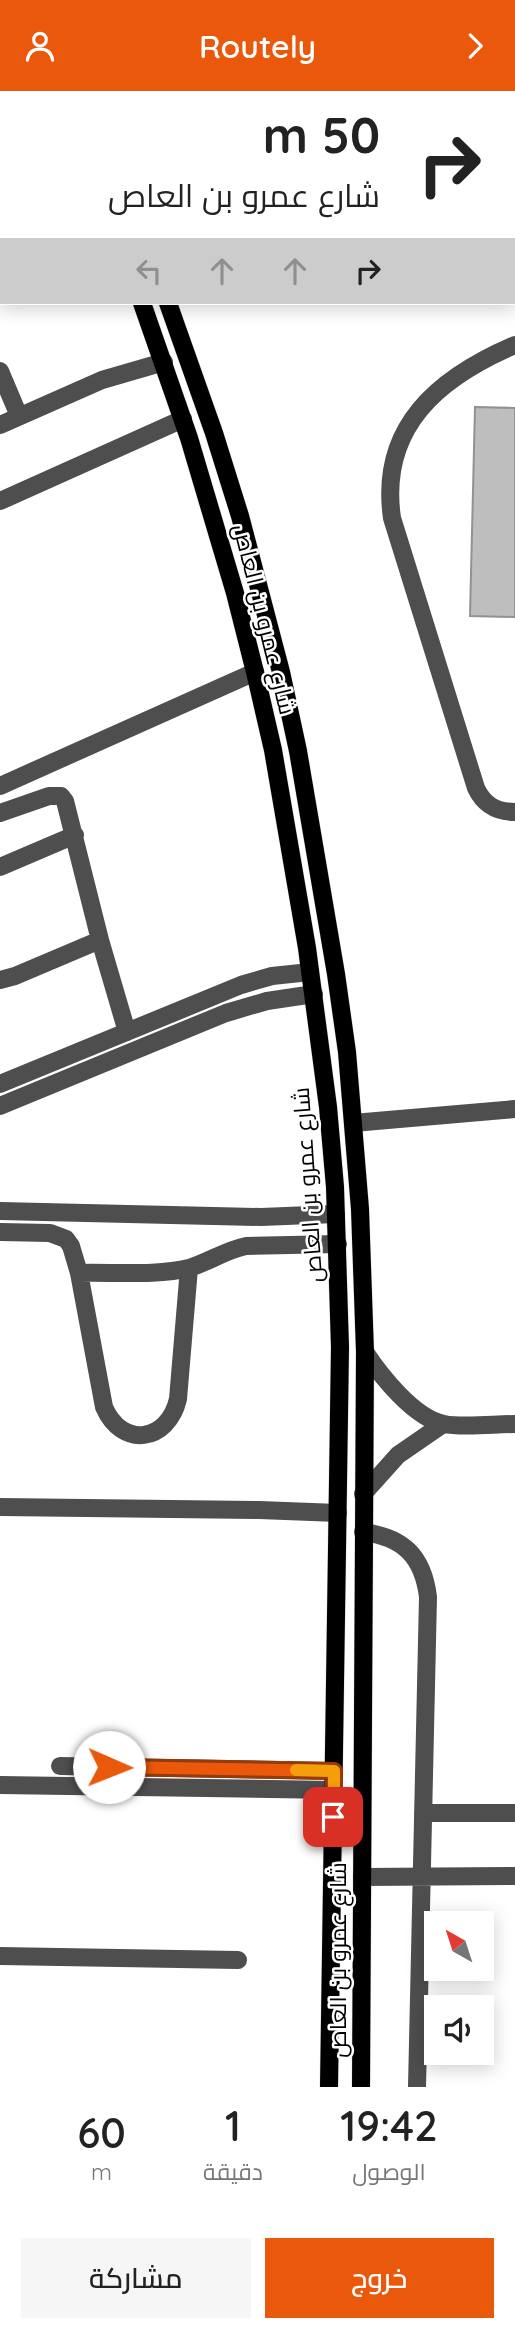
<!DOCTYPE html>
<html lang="ar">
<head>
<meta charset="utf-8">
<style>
	body { margin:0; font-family:Quicksand,Cairo,sans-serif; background:#f6f6f6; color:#222; direction:rtl; height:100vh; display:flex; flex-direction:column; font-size:26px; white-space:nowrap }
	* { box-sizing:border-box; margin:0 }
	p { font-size:23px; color:#767676 }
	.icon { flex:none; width:38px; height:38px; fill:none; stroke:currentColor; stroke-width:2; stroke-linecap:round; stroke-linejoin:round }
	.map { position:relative; height:1996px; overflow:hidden; direction:ltr }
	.details { display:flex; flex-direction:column; background:#fff; flex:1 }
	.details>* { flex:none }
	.hud { position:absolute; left:0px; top:0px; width:516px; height:214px; box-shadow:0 4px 18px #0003; direction:rtl; background:#fff; color:#222; overflow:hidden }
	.needle { width:46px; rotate:321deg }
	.fabs { position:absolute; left:424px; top:1820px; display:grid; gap:14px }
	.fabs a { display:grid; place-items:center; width:70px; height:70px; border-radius:0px; background:#fff; box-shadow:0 4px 18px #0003; font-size:35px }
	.pin { position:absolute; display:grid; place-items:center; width:60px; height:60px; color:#fff; margin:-30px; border-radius:14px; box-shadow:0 4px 10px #0006 }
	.me { position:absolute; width:77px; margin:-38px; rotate:91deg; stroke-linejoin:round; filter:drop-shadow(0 0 5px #0008) }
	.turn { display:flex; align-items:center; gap:24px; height:147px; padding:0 21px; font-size:32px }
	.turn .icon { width:91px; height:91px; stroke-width:2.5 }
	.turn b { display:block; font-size:49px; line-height:60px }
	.lanes { display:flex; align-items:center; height:66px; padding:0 21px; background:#0003; justify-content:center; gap:35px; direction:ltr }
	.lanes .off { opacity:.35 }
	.eta { display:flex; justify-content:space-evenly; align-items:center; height:119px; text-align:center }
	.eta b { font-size:42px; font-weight:600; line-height:49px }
	.primary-button { display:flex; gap:14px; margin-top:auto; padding:14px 21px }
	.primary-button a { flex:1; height:80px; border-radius:0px; background:#ea580c; color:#fff; font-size:28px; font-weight:600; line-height:80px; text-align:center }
	.primary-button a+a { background:#f6f6f6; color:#222 }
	header { display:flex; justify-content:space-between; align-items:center; height:91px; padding:0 21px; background:#ea580c; color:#fff; font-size:32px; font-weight:600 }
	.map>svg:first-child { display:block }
	.building { fill:#bebebe; stroke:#929292; stroke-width:2 }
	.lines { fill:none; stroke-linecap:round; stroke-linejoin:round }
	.major-casing { stroke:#dbdbdb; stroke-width:19 }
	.minor { stroke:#4e4e4e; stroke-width:18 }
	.major { stroke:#000; stroke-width:18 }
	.route-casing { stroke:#983908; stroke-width:18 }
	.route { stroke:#ea580c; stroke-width:12 }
	.slow { stroke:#f59e0b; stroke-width:12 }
	.labels { text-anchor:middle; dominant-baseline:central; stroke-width:5; stroke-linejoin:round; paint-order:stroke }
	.street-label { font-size:23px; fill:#000; stroke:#fff }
</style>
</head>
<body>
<header><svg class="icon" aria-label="forward" viewBox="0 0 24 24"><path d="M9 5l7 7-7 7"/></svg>Routely<svg class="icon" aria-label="person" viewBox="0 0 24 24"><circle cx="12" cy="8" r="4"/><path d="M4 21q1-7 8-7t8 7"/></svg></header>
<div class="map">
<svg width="515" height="1996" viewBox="0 0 515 1996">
	<rect width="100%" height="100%" fill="#fff"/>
	<!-- building -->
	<path class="building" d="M475,316L515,317V526L470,525Z"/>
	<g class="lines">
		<defs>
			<path id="major" d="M55,0L56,2
				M83,0L84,2
				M142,212L189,347L235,502L255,581L273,659L307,857L328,1016L335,1096L340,1256L329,1996
				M168,212L214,342L240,425L281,581L298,660L336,883L347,961L360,1118L365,1261L361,1996"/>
		</defs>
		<!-- major casing -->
		<use href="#major" class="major-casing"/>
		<!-- minor -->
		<path class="minor" d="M287,2L288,0
			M0,45L2,44
			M0,92H2
			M515,254C438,287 379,336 392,427L476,697C484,714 496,721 515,721
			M0,280L19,325
			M0,334L102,289L164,271
			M0,410L183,328
			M0,695L255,581
			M0,722L49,705H61L65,710L100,849L127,941
			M0,776L75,744
			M0,889L15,885L100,849
			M0,993L241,894L272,885L310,881
			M0,1015L226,922L267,910L314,903
			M353,1032L515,1018
			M0,1120L261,1126L336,1123
			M0,1141L50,1142L66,1148L71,1155L79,1182L104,1316C122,1358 168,1351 178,1308L189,1177
			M79,1182C111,1181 159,1185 189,1177C209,1171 226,1159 246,1155L338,1153
			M365,1261C381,1285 414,1327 444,1333C462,1337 495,1333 515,1333
			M363,1403L398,1364L443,1333
			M0,1416L259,1419L338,1422
			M363,1441C403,1446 423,1465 428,1506L417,1996
			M60,1675L334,1680
			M0,1694L334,1699
			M423,1722H515
			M362,1786L515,1785
			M0,1865L238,1869"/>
		<!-- major -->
		<use href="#major" class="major"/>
	</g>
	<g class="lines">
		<defs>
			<path id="route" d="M109,1676L334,1680L333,1726"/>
		</defs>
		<!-- route casing -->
		<use href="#route" class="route-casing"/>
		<!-- route -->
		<use href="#route" class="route"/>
		<!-- slow -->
		<path class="slow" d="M296,1679L334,1680V1696"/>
	</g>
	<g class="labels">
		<!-- street labels -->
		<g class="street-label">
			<text transform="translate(265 528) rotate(76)">شارع عمرو بن العاص</text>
			<text transform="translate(307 1094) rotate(-94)">شارع عمرو بن العاص</text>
			<text transform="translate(337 1869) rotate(-90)">شارع عمرو بن العاص</text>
		</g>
	</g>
</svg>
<div class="fabs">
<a><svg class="needle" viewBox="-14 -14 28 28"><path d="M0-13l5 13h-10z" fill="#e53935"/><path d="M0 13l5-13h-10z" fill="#767676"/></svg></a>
<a><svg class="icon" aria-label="sound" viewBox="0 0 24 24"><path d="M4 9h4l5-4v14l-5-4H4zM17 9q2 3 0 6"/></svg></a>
</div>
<div class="pin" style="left:333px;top:1726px;background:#d93025"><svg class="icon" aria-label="arrive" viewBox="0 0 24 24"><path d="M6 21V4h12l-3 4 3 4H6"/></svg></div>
<svg class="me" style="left:109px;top:1676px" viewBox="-20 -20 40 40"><circle r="19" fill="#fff"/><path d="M0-13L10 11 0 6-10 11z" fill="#ea580c"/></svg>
<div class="hud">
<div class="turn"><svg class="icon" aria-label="right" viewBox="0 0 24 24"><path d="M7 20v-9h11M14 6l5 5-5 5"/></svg><div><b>50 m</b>شارع عمرو بن العاص</div></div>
<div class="lanes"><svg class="icon off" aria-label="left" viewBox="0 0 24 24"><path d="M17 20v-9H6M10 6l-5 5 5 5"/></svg><svg class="icon off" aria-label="ahead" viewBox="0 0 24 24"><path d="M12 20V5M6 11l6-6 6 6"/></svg><svg class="icon off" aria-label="ahead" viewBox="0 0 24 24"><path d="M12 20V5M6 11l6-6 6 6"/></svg><svg class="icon" aria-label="right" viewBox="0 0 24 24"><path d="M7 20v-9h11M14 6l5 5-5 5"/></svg></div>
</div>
</div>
<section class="details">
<div class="eta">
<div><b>19:42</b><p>الوصول</p></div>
<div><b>1</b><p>دقيقة</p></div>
<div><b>60</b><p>m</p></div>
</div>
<div class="primary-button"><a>خروج</a><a>مشاركة</a></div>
</section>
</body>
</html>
